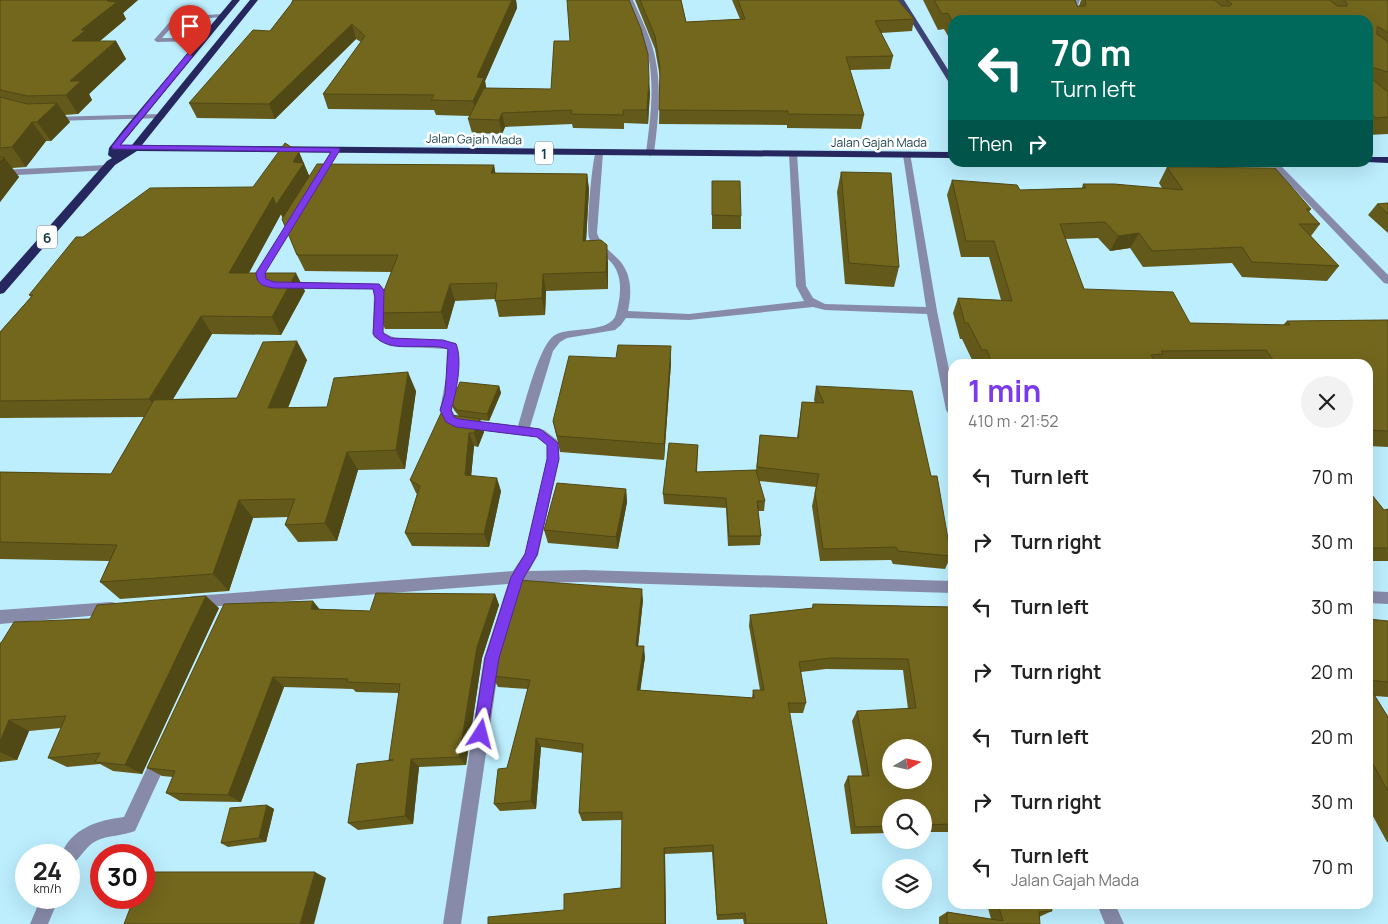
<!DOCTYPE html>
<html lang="en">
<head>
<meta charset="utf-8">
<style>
	body { margin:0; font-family:Manrope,sans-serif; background:#f2f2f2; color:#222; height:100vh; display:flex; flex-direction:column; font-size:19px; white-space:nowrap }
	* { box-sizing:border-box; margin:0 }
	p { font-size:16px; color:#767676 }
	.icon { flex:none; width:28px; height:28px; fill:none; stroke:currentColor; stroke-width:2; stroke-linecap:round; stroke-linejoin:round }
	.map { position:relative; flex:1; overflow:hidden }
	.side { position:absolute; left:948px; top:359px; width:425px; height:550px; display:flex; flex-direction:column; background:#fff; border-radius:15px; box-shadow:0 5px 20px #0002 }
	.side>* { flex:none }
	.hud { position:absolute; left:948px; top:15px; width:425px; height:152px; border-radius:15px; box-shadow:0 5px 20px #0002; background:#00695c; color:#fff; overflow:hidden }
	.needle { width:32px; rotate:81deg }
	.fabs { position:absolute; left:882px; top:739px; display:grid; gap:10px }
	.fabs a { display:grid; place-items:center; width:50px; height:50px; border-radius:50%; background:#fff; box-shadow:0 5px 20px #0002; font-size:25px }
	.speed { position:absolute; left:15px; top:844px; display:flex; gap:10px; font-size:25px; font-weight:700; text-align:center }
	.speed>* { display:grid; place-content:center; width:65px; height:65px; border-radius:50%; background:#fff; box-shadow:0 5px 20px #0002; line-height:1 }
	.speed small { font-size:12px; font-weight:400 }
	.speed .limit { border:8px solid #d22; background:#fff; color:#111 }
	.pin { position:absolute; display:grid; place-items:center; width:42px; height:42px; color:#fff; margin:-51px -21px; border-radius:50% 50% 50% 0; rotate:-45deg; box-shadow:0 0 5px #0007 }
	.pin .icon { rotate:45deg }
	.me { position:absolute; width:55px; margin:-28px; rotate:9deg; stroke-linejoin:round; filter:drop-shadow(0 0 4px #0008) }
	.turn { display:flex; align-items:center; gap:18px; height:105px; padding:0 20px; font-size:22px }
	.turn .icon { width:65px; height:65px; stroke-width:2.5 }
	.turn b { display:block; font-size:35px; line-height:42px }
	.then { display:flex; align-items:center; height:48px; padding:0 20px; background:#0003; gap:10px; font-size:19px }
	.round { display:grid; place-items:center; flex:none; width:52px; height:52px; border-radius:26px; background:#f2f2f2 }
	.overview { display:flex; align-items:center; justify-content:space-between; height:85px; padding:0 20px }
	h1 { font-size:30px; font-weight:700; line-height:38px; color:#7c3aed }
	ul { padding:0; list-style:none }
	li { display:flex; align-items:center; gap:15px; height:65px; padding:0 20px }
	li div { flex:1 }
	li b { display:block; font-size:19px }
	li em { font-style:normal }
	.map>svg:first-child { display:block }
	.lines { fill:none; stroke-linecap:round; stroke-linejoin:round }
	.minor { fill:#878ba9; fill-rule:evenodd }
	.major { fill:#3e4274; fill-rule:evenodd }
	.highway { fill:#272760; fill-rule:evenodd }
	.wall { fill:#63591a }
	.shaded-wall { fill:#504815 }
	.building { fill:#73671e; stroke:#504815; fill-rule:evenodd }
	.route { fill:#7c3aed; stroke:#51269a }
	.labels { text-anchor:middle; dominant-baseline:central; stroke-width:5; stroke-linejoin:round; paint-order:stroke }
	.far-street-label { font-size:12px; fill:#183e48; stroke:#fff }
	.shield { fill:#fff; stroke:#5d787f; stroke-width:1 }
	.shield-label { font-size:14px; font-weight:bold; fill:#183e48 }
</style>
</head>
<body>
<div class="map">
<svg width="1388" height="924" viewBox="0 0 1388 924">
	<rect width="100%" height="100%" fill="#bceefe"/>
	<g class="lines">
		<!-- minor -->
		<path class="minor" d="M627,0H633C641,19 651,37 655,57C662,89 658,121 654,153L650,156L646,153C650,121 655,87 648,55C643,36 634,18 627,0Z
			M1074,0H1080L1076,11L1079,20H1073L1070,11Z
			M223,14L226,16L225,17L178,20L162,38H202L204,39V41L157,42L154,40L174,17Z
			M161,114L165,116L164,118L51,121L47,119L51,117Z
			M333,148L340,150L322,179H316L315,177Z
			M596,151L603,153L597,233C601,245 608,249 617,258C632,272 632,292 628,311L689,314L804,301L796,286L789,154L793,151L797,154L806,286L813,298L825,304L926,307L903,155L910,153L937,311L952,384V414L948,413L946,410L927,314L825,310L813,307L689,320L626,318L621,325L615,330L567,338L560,342L553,351L530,427L544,430L557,440L559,459L538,555L529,571L584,570L952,581V593L584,582L522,583L500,658L461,924H443L484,658L508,584L194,608L189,607L187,602L189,597L194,596L513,571L525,553L547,459V445L537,437L456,427L446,422L440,410L446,378L447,349L390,346L374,337L373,334L374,291L372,289L265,287L257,281L255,273L293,214H299L301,216L265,273L268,281L379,284L384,290L383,332C403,346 433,337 456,343L457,346L458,378L452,410L455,416L459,419L518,426C524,407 539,344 555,335C570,326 611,334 616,314C621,296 624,274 609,260C601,253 593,248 589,238C586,230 592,160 596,151Z
			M1275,162H1283L1282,167L1388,275V284L1384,283L1275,169Z
			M107,165L110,166V170L0,176V170Z
			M1368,591L1388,592V604L1368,603Z
			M111,602L116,603L118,608L116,613L111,614L0,624V610Z
			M161,749L167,751L169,757L135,831C123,836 108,835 96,841C84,847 80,861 69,865V855H61C71,829 97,820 124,817L155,751Z
			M41,898H59L48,924H30Z
			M1097,904H1115L1124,924H1105Z"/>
		<!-- major -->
		<path class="major" d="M898,0H904L952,76V83L948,81Z"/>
		<!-- highway -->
		<path class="highway" d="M232,0H240L121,145H132L250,0H258L142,145L952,152V158L137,151L115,165L4,293L0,294V282L107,161L112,158L108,155L109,148L123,130Z
			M1368,157H1388V163L1366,162H1368Z"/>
	</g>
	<!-- wall -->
	<path class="wall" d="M0,0H138L123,13L126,19L100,41H116L126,59L89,94L92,100L78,114L65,115L70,122L51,141H46L26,167L12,168L19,177L0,202Z
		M293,0H516L517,8L485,81L486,88L650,92L648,124L624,123V129L573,128L572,124L505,127L502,134L472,133L468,119L470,116L436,115L434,110L328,109L323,94L361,42L356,39L275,119L197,118L189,103L270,31L291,4Z
		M635,0H681L686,22L740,19L732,0H898L914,19L912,31L881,33L893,56L890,69L850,70L864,115L861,129L787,128V125L659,124L660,77L655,49Z
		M923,0H1075L1077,6H1079L1081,0H1388V134L1368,135V20H952V43L944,29L938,30Z
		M299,152L309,176L494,165L495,173L587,174L589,190L586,241L608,262V289L546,291L545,315L499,317L495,299L455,301L447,329H385L378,313L391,272L305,271L297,255L281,214L249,273L305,291L281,335L212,334L173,399L237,398L307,360L288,408L327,407L416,391L405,469L358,470L337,541L298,542L285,525L288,517L253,518L229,591L120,599L100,582L109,561L0,559V472L111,474L144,417L0,418V332L31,297L29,295L83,237L253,187Z
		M1167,167L1311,209L1309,212L1320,224L1311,236L1339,266L1327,281L1242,277L1232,263L1143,267L1130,248L1110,251L1098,238L1065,239L1084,289L1190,323L1283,325L1287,321L1388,320V447L1368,446V364H974L962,339H960L953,313L958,298L1001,300L989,257H961L947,195L952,180L1020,190L1082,188L1083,184L1162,188L1159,183Z
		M841,172L899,267L894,287L845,284L837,192Z
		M712,181L741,216V229H712Z
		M1388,203V233L1368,215L1377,204Z
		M671,363L664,460L560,452L553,421Z
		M499,386L501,393L489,421L480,420L484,432L478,447L474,446L471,476L501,491L489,547L412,546L405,533L417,494L416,493L410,480L451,415L459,416L454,410L451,403Z
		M816,386L931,476L951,556L945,569L893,564L891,560L820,561L812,506L816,487L759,481L765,501L764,511H758L761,536L760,545L728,546L726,508L664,504L663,494L698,445L697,472L756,470L760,435L797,438L802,402L815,403L814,400Z
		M626,489L627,502L618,549L548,543L544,530Z
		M1368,490L1384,510L1388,509V561H1368Z
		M495,594L499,605L482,658L466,765L419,767L413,824L358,830L348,823L390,760L399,693L356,692L353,689L284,687L241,802L180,801L166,793L173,777L162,776L147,768L319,609L370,611Z
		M643,600L638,646L645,657L640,690L752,698L753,690H760L749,626L750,615L812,608L813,604L952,607V832H924V808H891V833L851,834L844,785L848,776H862L852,721L857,711L908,709L903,670L826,669L801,672L806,703L803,713H789L827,924H744L743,919L717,920L712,852L665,854L666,924L564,910L621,888L622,820L582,821L579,813L583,753L541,747L536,809L500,811L494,804L507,768L528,689L498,687L492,676Z
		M219,608L142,774L113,771L100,764L67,767L48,758L61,728L29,731L17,760L0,762V643L90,619Z
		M1368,619L1388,621V697L1375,696L1388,717V842H1387L1368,807Z
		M267,805L274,809L266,842L228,847L221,843Z
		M987,904H1050L1052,911L1039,917L1040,924H939V917L947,912L991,919Z"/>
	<!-- shaded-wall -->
	<path class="shaded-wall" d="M109,0H138L123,13L126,19L95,45L72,41L81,30Z
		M512,0H516L517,8L485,81L487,92L476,116L473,101L477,77Z
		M352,24L356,39L275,119L269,104Z
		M116,41L126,59L89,94L92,100L78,114L66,95L70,81Z
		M649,78L650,92L648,124L647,110Z
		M57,103L70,122L51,141L37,122Z
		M502,113L505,127L502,134L499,120Z
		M32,122L46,141L26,167L12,147Z
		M299,152L311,180L285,222L281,214L239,291L229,273Z
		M4,157L19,177L0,202V162Z
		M494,165L497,182L491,173Z
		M587,174L589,190L585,258L583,241Z
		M1139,233L1130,248L1110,251L1118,236Z
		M607,245L608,262V289L606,272Z
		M296,273L305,291L281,335L272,317Z
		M543,274L546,291L545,315L542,298Z
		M450,284L455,301L447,329L441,312Z
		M201,316L212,334L163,416L149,399Z
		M297,341L307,360L280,427L268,408Z
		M671,346V363L664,460V444Z
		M408,372L416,391L405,469L396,450Z
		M499,386L501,393L489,421L487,414Z
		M480,419L484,432L478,447L474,433Z
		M469,433L474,446L470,488L465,475Z
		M347,452L358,470L337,541L325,523Z
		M497,478L501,491L489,547L484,534Z
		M626,489L627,502L618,549L616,537Z
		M239,500L253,518L229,591L213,574Z
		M642,589L643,600L637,656L636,646Z
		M495,594L499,605L482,658L466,765L459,757L477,647Z
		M206,596L219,608L142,774L125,765Z
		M313,601L322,612L311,609Z
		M644,646L645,657L639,700L637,690Z
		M273,677L284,687L241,802L228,795Z
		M9,720L29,731L17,760L0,752V742Z
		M536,738L541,747L536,809L531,801Z
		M411,759L419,767L413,824L405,816Z
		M267,805L274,809L266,842L259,838Z
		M664,848L665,854L666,924H665Z
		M315,872L326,878L314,924H300Z"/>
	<!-- building -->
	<path class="building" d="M0,0H109L107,1L117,2L81,30H86L72,41H116L70,81H81L66,95L28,96L0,90Z
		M293,0H512L477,77L484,78L473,101L431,100L434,95L323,94L365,36L352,24L269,104L189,103L253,30L270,31L291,4Z
		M567,0H629L641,29L648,54L649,78L647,110H623V115L571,114L572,110L502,113L499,120L468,119L484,88L551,89L554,41H570Z
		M640,0H681L686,22L745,19L738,0H898L914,19L875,21L893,56L846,57L864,115L788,114V111L659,110L660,68L655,36Z
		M934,0H1075L1077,6H1085L1086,4L1085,0H1215L1221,6H1230L1232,4L1226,0H1330L1337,6H1347V3L1343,0H1388V33L1379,27H1377V34L1388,42V72L1368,66V20H952V21L948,13L942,14Z
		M1368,76L1388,92V117L1376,118L1368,112Z
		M0,97L27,104L57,103L37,122H32L12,147L0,148Z
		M285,143L299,152L293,162L304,163L276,205L273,197L229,273H296L272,317L201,316L149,399L0,401V332L33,295H29L76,237H83L150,188L253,187Z
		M0,157H4L0,162Z
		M317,164L494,165L491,173L587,174L583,241L601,240L607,245L606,272L543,274L542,298L495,301L497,283L450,284L441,312L378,313V306L398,255H297L282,219Z
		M1167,167L1275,168L1311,209H1306L1320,224H1299L1339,266L1252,262L1242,247L1152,251L1139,233L1118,236L1105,222L1060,224L1084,289L1173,292L1190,323L1290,325L1287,321L1388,320V431L1368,430V364H1276L1266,350L1161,351L1163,354L1151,355L1157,364H992L987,350H982L968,323H965L958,298L1012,301L994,241H966L952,180L1017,185L1020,190L1086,188L1083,184H1114L1183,190Z
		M841,172L891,173L899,267L849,263Z
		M712,181H740L741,216L712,215Z
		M1388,203V214L1377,204Z
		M297,341L268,408L327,407L334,378L408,372L396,450L347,452L325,523L285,525L295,499L239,500L213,574L100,582L117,545L0,542V472L111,474L154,400L237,398L263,342Z
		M618,345L671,346L664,444L557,436L553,421L569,356L616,358Z
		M460,382L499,386L487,414L457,410L451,403Z
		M816,386L912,391L931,476H937L951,556L898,551L896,547L823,549L815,493L819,474L757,467L760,435L798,438L802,402L824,403Z
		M442,411L451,415L480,419L474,433H469L465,475L497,478L484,534L405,533L420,486L410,480Z
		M669,443L698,445L696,472L756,470L765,501H757L761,536H729L726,498L663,494Z
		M557,483L626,489L616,537L544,530Z
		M1368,490L1384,510L1388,509V548H1368Z
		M517,580L642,589L636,646H644L637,690L754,698L753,690H764L750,615L813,608V604L952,607V824L924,825V808H891V826L855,827L848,776H869L857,711L916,708L908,659L830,658L799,662L806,703H788L827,924H746L745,913L717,915L713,845L664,848L665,924H488V917L564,910V894L621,888L622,812L579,813L583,744L536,738L531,801L494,804L498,769L507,768L530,680L492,676L497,648ZM891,748H924V780H891Z
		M376,593L495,594L477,647L459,757L411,759L405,816L348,823L357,764L393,760H389L400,684L347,682L348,679L273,677L228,795L166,793L175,771L147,768L224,604L313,601L311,609L370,611Z
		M206,596L125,765L95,762L100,753L48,758L66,716L9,720L0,742V643H1L14,622L90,619L97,605Z
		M1368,619L1388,621V682L1368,680Z
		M1368,685L1388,717V791L1368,755Z
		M267,805L259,838L221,843L230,808Z
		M144,872H315L300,924H124L134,898H144Z
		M998,904H1050L1052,911L1039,912L1040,924H947V912L1003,921Z"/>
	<!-- route -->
	<path class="route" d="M187,54L193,56L120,145L339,148L340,150L265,273L266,279L274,282L379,284L384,290L383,333L391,338L443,340L456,344C463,360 456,394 451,410L454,417L459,419L540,429L558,443L559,459L537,555L523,579L499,658L486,739L481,741L475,739L473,734L485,658L511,577L525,554L547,459V445L537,437L456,427L446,422L440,410L445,394L448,349C425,341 389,356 373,334L375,298L373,289L274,288C263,286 257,285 256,273L331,152L112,149V146Z"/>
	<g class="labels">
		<!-- far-street labels -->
		<g class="far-street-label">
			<text transform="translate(474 139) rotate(1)">Jalan Gajah Mada</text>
			<text x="879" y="142">Jalan Gajah Mada</text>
		</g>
		<!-- shield labels -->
		<g class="shield">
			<rect x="535" y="141.5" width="18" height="23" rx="4"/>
			<rect x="37" y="225.5" width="20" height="23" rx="4"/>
		</g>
		<g class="shield-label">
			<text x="544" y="153">1</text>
			<text x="47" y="237">6</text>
		</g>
	</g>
</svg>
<div class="fabs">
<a><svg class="needle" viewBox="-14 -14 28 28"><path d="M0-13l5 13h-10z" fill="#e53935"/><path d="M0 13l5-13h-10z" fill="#767676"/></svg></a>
<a><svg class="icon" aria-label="search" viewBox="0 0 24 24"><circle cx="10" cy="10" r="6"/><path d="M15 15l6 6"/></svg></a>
<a><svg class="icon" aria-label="layers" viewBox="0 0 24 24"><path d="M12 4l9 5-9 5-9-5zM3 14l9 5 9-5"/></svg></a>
</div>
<div class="speed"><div>24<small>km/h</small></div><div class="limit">30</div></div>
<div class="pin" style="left:190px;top:56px;background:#d93025"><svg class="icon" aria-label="arrive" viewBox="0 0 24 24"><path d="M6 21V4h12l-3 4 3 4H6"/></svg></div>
<svg class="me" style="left:481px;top:734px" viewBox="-20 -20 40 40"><path d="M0-17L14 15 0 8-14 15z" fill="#7c3aed" stroke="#fff" stroke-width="4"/></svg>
<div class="hud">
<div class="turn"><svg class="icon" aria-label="left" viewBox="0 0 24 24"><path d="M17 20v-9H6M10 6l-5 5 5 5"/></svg><div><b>70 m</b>Turn left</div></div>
<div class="then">Then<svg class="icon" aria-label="right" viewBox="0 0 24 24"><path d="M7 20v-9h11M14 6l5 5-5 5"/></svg></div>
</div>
<section class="side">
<div class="overview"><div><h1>1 min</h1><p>410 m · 21:52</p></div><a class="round"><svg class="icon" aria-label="close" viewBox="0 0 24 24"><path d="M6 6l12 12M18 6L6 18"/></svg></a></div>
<ul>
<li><svg class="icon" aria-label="left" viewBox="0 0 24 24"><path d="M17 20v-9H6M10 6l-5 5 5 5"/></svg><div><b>Turn left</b></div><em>70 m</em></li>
<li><svg class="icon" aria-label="right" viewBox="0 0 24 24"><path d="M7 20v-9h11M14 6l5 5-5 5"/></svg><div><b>Turn right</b></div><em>30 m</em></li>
<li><svg class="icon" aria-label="left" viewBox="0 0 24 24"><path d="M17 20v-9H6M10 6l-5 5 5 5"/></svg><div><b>Turn left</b></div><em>30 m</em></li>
<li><svg class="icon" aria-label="right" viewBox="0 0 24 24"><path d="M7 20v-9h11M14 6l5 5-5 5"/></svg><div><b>Turn right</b></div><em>20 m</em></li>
<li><svg class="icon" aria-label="left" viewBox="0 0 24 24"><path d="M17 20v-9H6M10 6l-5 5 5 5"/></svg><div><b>Turn left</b></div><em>20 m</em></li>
<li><svg class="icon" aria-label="right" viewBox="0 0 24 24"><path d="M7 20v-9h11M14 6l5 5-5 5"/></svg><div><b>Turn right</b></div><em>30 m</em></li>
<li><svg class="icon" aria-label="left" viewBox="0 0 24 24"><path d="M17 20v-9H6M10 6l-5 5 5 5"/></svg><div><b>Turn left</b><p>Jalan Gajah Mada</p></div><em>70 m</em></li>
</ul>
</section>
</div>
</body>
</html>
